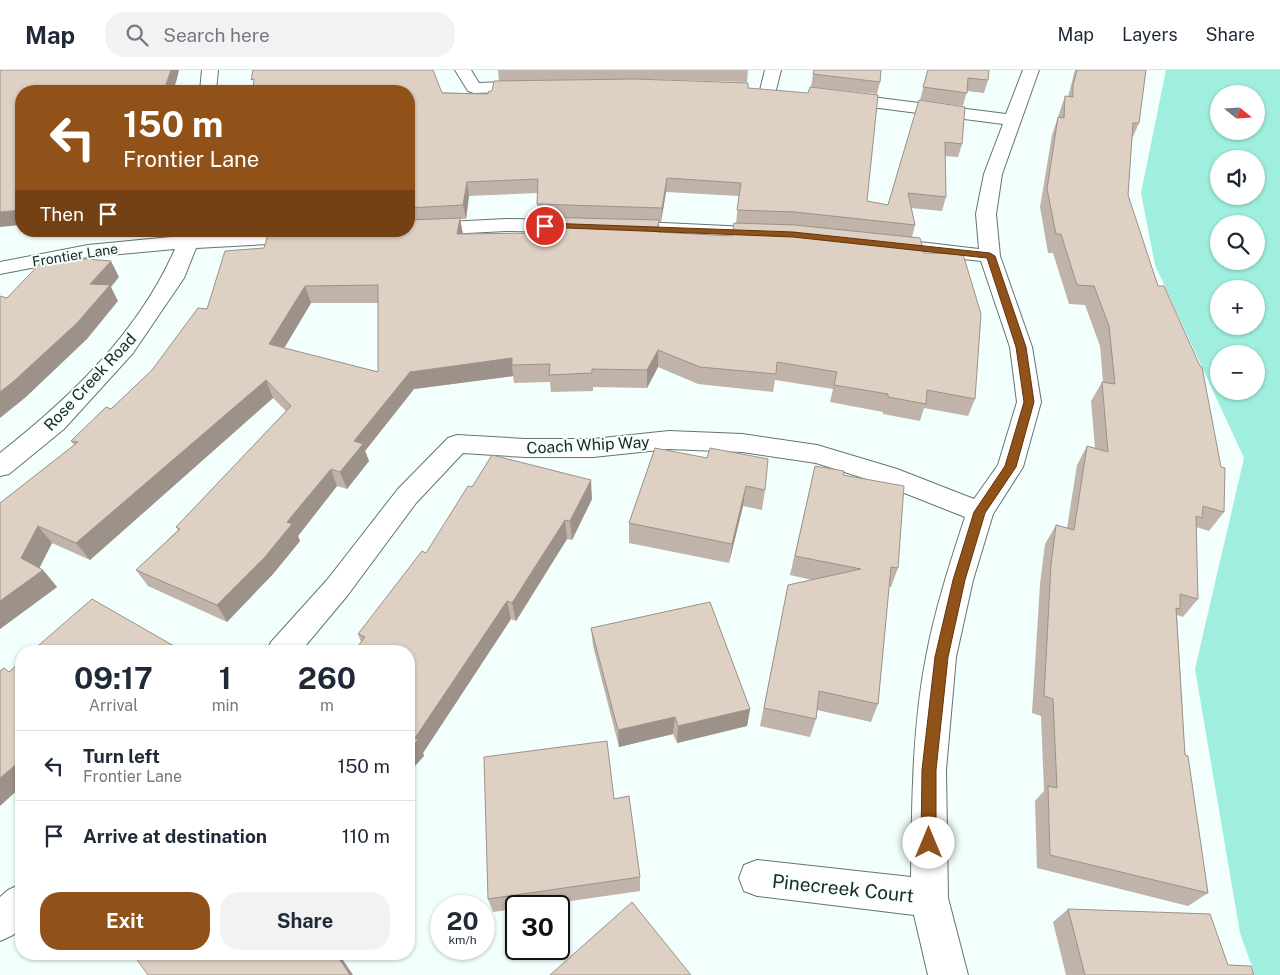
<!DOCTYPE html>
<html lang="en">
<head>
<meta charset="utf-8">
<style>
	body { margin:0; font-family:"Public Sans",sans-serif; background:#f2f2f3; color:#1f2937; height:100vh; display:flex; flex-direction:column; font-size:19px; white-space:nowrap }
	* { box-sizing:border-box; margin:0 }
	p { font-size:16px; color:#747a83 }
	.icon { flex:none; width:28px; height:28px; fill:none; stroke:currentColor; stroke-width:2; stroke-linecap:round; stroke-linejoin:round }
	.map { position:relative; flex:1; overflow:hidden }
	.drawer { position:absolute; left:15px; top:575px; width:400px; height:315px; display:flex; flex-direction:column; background:#fff; border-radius:20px; box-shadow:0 1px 4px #0004 }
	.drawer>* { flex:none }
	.top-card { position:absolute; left:15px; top:15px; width:400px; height:152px; border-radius:20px; box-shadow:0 1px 4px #0004; background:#905218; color:#fff; overflow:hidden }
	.needle { width:32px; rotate:108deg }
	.controls { position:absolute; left:1210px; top:15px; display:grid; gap:10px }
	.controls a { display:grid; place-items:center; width:55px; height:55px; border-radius:50%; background:#fff; box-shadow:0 1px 4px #0004; font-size:25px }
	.speed { position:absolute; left:430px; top:825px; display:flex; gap:10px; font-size:25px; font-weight:700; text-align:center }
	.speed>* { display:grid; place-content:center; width:65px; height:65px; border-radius:50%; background:#fff; box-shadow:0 1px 4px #0004; line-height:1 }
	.speed small { font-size:12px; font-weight:400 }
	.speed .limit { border:2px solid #111; border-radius:8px; background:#fff; color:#111 }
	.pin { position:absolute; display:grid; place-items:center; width:42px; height:42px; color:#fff; margin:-21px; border:2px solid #fff; border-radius:50%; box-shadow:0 1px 5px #0007 }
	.me { position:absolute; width:55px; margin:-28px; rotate:0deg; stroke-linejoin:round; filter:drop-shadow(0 0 4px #0008) }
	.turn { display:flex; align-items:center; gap:18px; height:105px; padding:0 25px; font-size:22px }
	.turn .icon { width:65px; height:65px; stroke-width:2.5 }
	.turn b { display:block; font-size:35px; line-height:42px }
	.then { display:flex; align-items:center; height:48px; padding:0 25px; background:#0003; gap:10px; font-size:19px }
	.eta { display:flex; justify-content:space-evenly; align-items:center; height:85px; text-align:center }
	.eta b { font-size:30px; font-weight:700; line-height:35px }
	.cta { display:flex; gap:10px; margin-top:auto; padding:10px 25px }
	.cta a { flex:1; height:58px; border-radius:20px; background:#905218; color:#fff; font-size:20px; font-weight:700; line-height:58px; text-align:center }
	.cta a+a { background:#f2f2f3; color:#1f2937 }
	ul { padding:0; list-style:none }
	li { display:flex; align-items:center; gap:15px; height:70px; padding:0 25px; border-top:1px solid #e0e1e3 }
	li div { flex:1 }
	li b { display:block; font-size:19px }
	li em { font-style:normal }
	header { display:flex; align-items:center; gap:30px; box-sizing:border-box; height:70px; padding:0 25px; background:#fff; border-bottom:1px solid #e0e1e3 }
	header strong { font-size:24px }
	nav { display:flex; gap:28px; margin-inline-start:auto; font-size:18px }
	.search { width:350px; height:45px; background:#f2f2f3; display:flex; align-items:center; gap:12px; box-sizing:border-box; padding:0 18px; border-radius:20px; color:#747a83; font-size:19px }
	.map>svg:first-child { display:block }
	.green { fill:#a0efde; fill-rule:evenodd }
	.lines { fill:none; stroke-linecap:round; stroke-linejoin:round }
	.street-casing { stroke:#637571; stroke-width:2 }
	.street { fill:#fff; fill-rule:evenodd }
	.wall { fill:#c0b3a9; fill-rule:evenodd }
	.shaded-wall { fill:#9c9289 }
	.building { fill:#dfd0c4; stroke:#9c9289; fill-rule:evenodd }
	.route { fill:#905218; stroke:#5e3510 }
	.labels { text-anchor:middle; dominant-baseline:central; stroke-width:4; stroke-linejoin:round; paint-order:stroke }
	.far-street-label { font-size:14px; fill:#212927; stroke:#f2fffc }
	.street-label { font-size:16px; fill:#212927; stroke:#f2fffc }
	.near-street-label { font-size:19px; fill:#212927; stroke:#f2fffc }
</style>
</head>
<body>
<header>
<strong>Map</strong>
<div class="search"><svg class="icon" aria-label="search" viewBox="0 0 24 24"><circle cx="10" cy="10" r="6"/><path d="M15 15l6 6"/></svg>Search here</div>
<nav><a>Map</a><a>Layers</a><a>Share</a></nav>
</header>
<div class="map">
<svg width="1280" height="905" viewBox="0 0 1280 905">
	<rect width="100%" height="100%" fill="#f2fffc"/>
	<!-- green -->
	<path class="green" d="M1166,0H1280V905H1255L1240,863L1195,599L1244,388L1155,195L1141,123ZM1219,24H1256V61H1219ZM1219,89H1256V126H1219ZM1219,154H1256V191H1219ZM1219,219H1256V256H1219ZM1219,284H1256V321H1219Z"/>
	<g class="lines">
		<defs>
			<path id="street" d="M202,0H218L216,21H200Z
				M455,0H471L479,13L530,11L538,16L530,21L474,23L468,21Z
				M765,0H781L776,20L768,25L760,20Z
				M1023,0H1039L1002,104L996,144L1000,186L1032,277L1041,332L1023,397L993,444L973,510L956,587L946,700L948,828L968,905H928L914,845L757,826L744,821L739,808L744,795L757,790L911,807C912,734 912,659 926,587C935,539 950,493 965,447L879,413L816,393L742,382L669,379L593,387H525L463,383L416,433L347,526L301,581H267L271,572L327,510L398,419L448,368L457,365L525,369H593L669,361L742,364L817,375L897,399L974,429L998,395L1017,332L1010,277L981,191L885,180L878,178L875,174L878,170L885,168L979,179L976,144L984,104L1003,54L840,33L834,31L832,28L834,25L840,23L1006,44Z
				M506,149L573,150L580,152L583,156L580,160L573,162L506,161L409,166L400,161H409V154Z
				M621,151L770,158L777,160L780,164L777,168L770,170L614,161L611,157L614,153Z
				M183,161H203L201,165L308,161L313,166L310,170L303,172L196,178L184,208L133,283L64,359L9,404L0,406V383C70,328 139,262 175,179L88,187L0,204V192L88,175L181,166Z
				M21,814V858L13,865L0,871V827L8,820Z"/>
		</defs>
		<!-- street casing -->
		<use href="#street" class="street-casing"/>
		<!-- street -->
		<use href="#street" class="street"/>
	</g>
	<!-- wall -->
	<path class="wall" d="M498,0H748L747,12L638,9L499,11Z
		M928,0L988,10L984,23L967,21L963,36L920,30Z
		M1075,0H1146L1139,53L1132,69L1128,125L1224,442L1209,461L1196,457L1198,529L1183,547L1177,545L1185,685L1208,823L1188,836L1037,798L1035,731L1044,721L1041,646L1032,643L1040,514L1045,474L1056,455L1067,458L1077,395L1087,376L1095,378L1091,331L1102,312H1103L1100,276L1085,235L1069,234L1053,183H1048L1040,137L1052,65L1065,26L1068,27Z
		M813,4L880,12L877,24L811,17Z
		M748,18L867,131L888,135L919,30L962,74L958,87L945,86L946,127L942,141L911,138L915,155L912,167L924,183L975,329L968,346L924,338L920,351L883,344V342L830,332L833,319L775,310L773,322L698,314L658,297L647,318L593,317V321L551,322L550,312L514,313L513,306L414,319L365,381L369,391L347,419L337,416L298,466L300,471L273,504L227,552L148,516L136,500L178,460L176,457L286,341L273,328L90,490L52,473L39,498L43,500L57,517L0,559V433L74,375L71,371L111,339L152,300L207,239L264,178L409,161V21L488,24ZM666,122L739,126L736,153L732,166L659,162V152H661ZM537,123V134L538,147L536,163L463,164L460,149H466L469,126ZM311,233H378V302L284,278Z
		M655,378L765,420L762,440L743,436L729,493L629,473V453Z
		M815,396L843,405L898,498L891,517H889L878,634L871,652L817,640L816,649L810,667L760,656L788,515L812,510L790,505Z
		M472,417L592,429L572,470L567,469L516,551L511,549L423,683L424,686L361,572L358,564L426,483Z
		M591,558L750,639L747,656L677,673L673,664L619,677L593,576Z
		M614,729L640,807V821L536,836H516V839L493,842L488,829Z
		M1068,839L1228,895L1254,905H1066L1053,852Z"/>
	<!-- shaded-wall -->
	<path class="shaded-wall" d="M171,0H179L177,9L173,21H165L164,20Z
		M667,108L666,122L661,152L662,138Z
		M467,112L469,126L466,149L463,135Z
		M21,140V155L0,157V142Z
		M460,148L463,165L457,164Z
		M111,191L119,207L111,217L118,231L87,269L26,327L0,348V322L90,214Z
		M305,216L311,233L276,292L269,274Z
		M658,280V297L647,318V300Z
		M512,288V295L513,306L414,319L365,381L369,391L347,419L340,402L354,371L410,302Z
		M266,310L273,328L90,490L76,473Z
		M331,399L337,416L298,466L300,471L273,504L227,552L217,535L287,452Z
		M591,410L592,429L572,470L570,451Z
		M746,416L743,436L729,493L732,474Z
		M565,450L567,469L516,551L512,533Z
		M38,456L52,473L36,505L21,488Z
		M43,500L57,517L0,559V531Z
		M507,531L511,549L423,683L424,686L409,703V680L415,668Z
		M174,576L178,581H169Z
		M750,639L747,656L677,673L678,656Z
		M675,647L673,664L619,677L618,660Z
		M19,692L21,693V717L0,736V708Z
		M336,884H339L353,905H350Z"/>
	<!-- building -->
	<path class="building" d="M1,0H171L164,20L170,19V21H21V140L0,142V2Z
		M253,0H433L442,23L488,24L489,21H492L494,11L635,9L748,13V18L808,23L810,17L878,25L867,131L888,135L919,30L965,37L962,74L945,72L946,127L908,123L915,155L795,142L737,140L741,113L667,108L662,138L537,134L538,109L467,112L463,135L409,138V21H253L254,9L251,10Z
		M814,0H881L880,12L813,4Z
		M928,0H989L988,10L968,8L967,23L923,17Z
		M1077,0H1146L1139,53H1133L1128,125L1158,216H1164L1200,296L1202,297L1221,397L1225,398L1224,442L1203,436L1202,448L1196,446L1198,529L1180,524V539L1176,538L1185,685L1188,686L1208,823L1050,785L1048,716L1057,718L1053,629L1044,626L1051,495L1056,455L1074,460L1087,376L1108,382L1102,312L1115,314L1109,256L1094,216L1077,215L1061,164H1056L1047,119L1058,47L1064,48L1065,26L1073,27V15Z
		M537,147L659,150L657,162L732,166L734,153L795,155L920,168L924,183L963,184L981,244L975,329L927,320L926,334L888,327V324L834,315L837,302L777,292L776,304L700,297L658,280L647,300L592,299V303L549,305L550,294L512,295V288L410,302L354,371L363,374L340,402L331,399L287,452L292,454L265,487L217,535L136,500L180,459L176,457L291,336L266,310L76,473L38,456L21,488L43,500L0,531V433L78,372L71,371L106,337L111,339L152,300L198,238L207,239L225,181L264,178L269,161H409V150L460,148L457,164L536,163ZM378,215V302L269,274L305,216Z
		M47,186L111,191L90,214L110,215L77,253L14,311L0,322V226L7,228Z
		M655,378L707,388L710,378L768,389L765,420L746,416L732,474L629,453Z
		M492,385L591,410L570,451L565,450L512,533L507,531L415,668L418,670L409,680V581H354L365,567L358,564L422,481L426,483L468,416L472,417Z
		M815,396L844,401L843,405L904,416L898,498L891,497L878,634L819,621L816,649L764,638L788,515L861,499L795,486Z
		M92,529L174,576L169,581H32Z
		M710,532L750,639L678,656L675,647L618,660L591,558Z
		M21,591V693L19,692L0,708V601L4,598L9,602Z
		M607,671L614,729L629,726L640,807L488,829L484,687Z
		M632,832L691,905H550Z
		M1068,839L1210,844L1228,895L1251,896L1254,905H1085Z
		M133,884H336L350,905H148Z"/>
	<!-- route -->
	<path class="route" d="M545,153L793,162L990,183L995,186L1026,277L1034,332L1016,397L985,443L965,510L948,587L936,700V773L934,778L929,781L924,778L921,773L922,700L935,587L953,510L974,442L1005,396L1024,332L1016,277L987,188L793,167L542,157L541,156Z"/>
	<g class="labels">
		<!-- far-street labels -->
		<g class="far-street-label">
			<text transform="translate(75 185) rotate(-9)">Frontier Lane</text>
		</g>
		<!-- street labels -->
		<g class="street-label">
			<text transform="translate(90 312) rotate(-47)">Rose Creek Road</text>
			<text transform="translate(588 375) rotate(-3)">Coach Whip Way</text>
		</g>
		<!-- near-street labels -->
		<g class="near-street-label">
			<text transform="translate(843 818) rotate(6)">Pinecreek Court</text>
		</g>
	</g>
</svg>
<div class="controls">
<a><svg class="needle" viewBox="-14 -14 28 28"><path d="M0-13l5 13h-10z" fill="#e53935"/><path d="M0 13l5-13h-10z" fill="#747a83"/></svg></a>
<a><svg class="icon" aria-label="sound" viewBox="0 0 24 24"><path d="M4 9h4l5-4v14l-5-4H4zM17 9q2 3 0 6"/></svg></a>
<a><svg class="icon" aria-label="search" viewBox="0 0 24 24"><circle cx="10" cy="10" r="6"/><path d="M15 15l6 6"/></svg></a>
<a>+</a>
<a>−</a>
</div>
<div class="speed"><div>20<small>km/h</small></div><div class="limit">30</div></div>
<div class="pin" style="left:545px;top:156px;background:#d93025"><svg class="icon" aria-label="arrive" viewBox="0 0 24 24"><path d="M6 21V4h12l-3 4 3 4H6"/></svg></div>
<svg class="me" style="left:929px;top:773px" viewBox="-20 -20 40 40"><circle r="19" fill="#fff"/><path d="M0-13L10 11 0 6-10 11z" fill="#905218"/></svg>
<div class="top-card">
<div class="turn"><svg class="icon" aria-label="left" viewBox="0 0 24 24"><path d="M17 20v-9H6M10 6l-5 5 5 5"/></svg><div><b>150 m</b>Frontier Lane</div></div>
<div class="then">Then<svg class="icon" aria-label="arrive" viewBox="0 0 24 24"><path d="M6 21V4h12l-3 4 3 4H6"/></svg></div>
</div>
<section class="drawer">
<div class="eta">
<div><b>09:17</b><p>Arrival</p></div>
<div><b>1</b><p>min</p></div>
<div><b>260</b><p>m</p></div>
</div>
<ul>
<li><svg class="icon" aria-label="left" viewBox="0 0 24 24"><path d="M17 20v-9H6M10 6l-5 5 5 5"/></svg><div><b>Turn left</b><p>Frontier Lane</p></div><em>150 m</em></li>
<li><svg class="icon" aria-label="arrive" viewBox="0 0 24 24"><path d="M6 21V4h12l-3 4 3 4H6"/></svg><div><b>Arrive at destination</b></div><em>110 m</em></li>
</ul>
<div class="cta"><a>Exit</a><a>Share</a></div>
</section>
</div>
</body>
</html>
